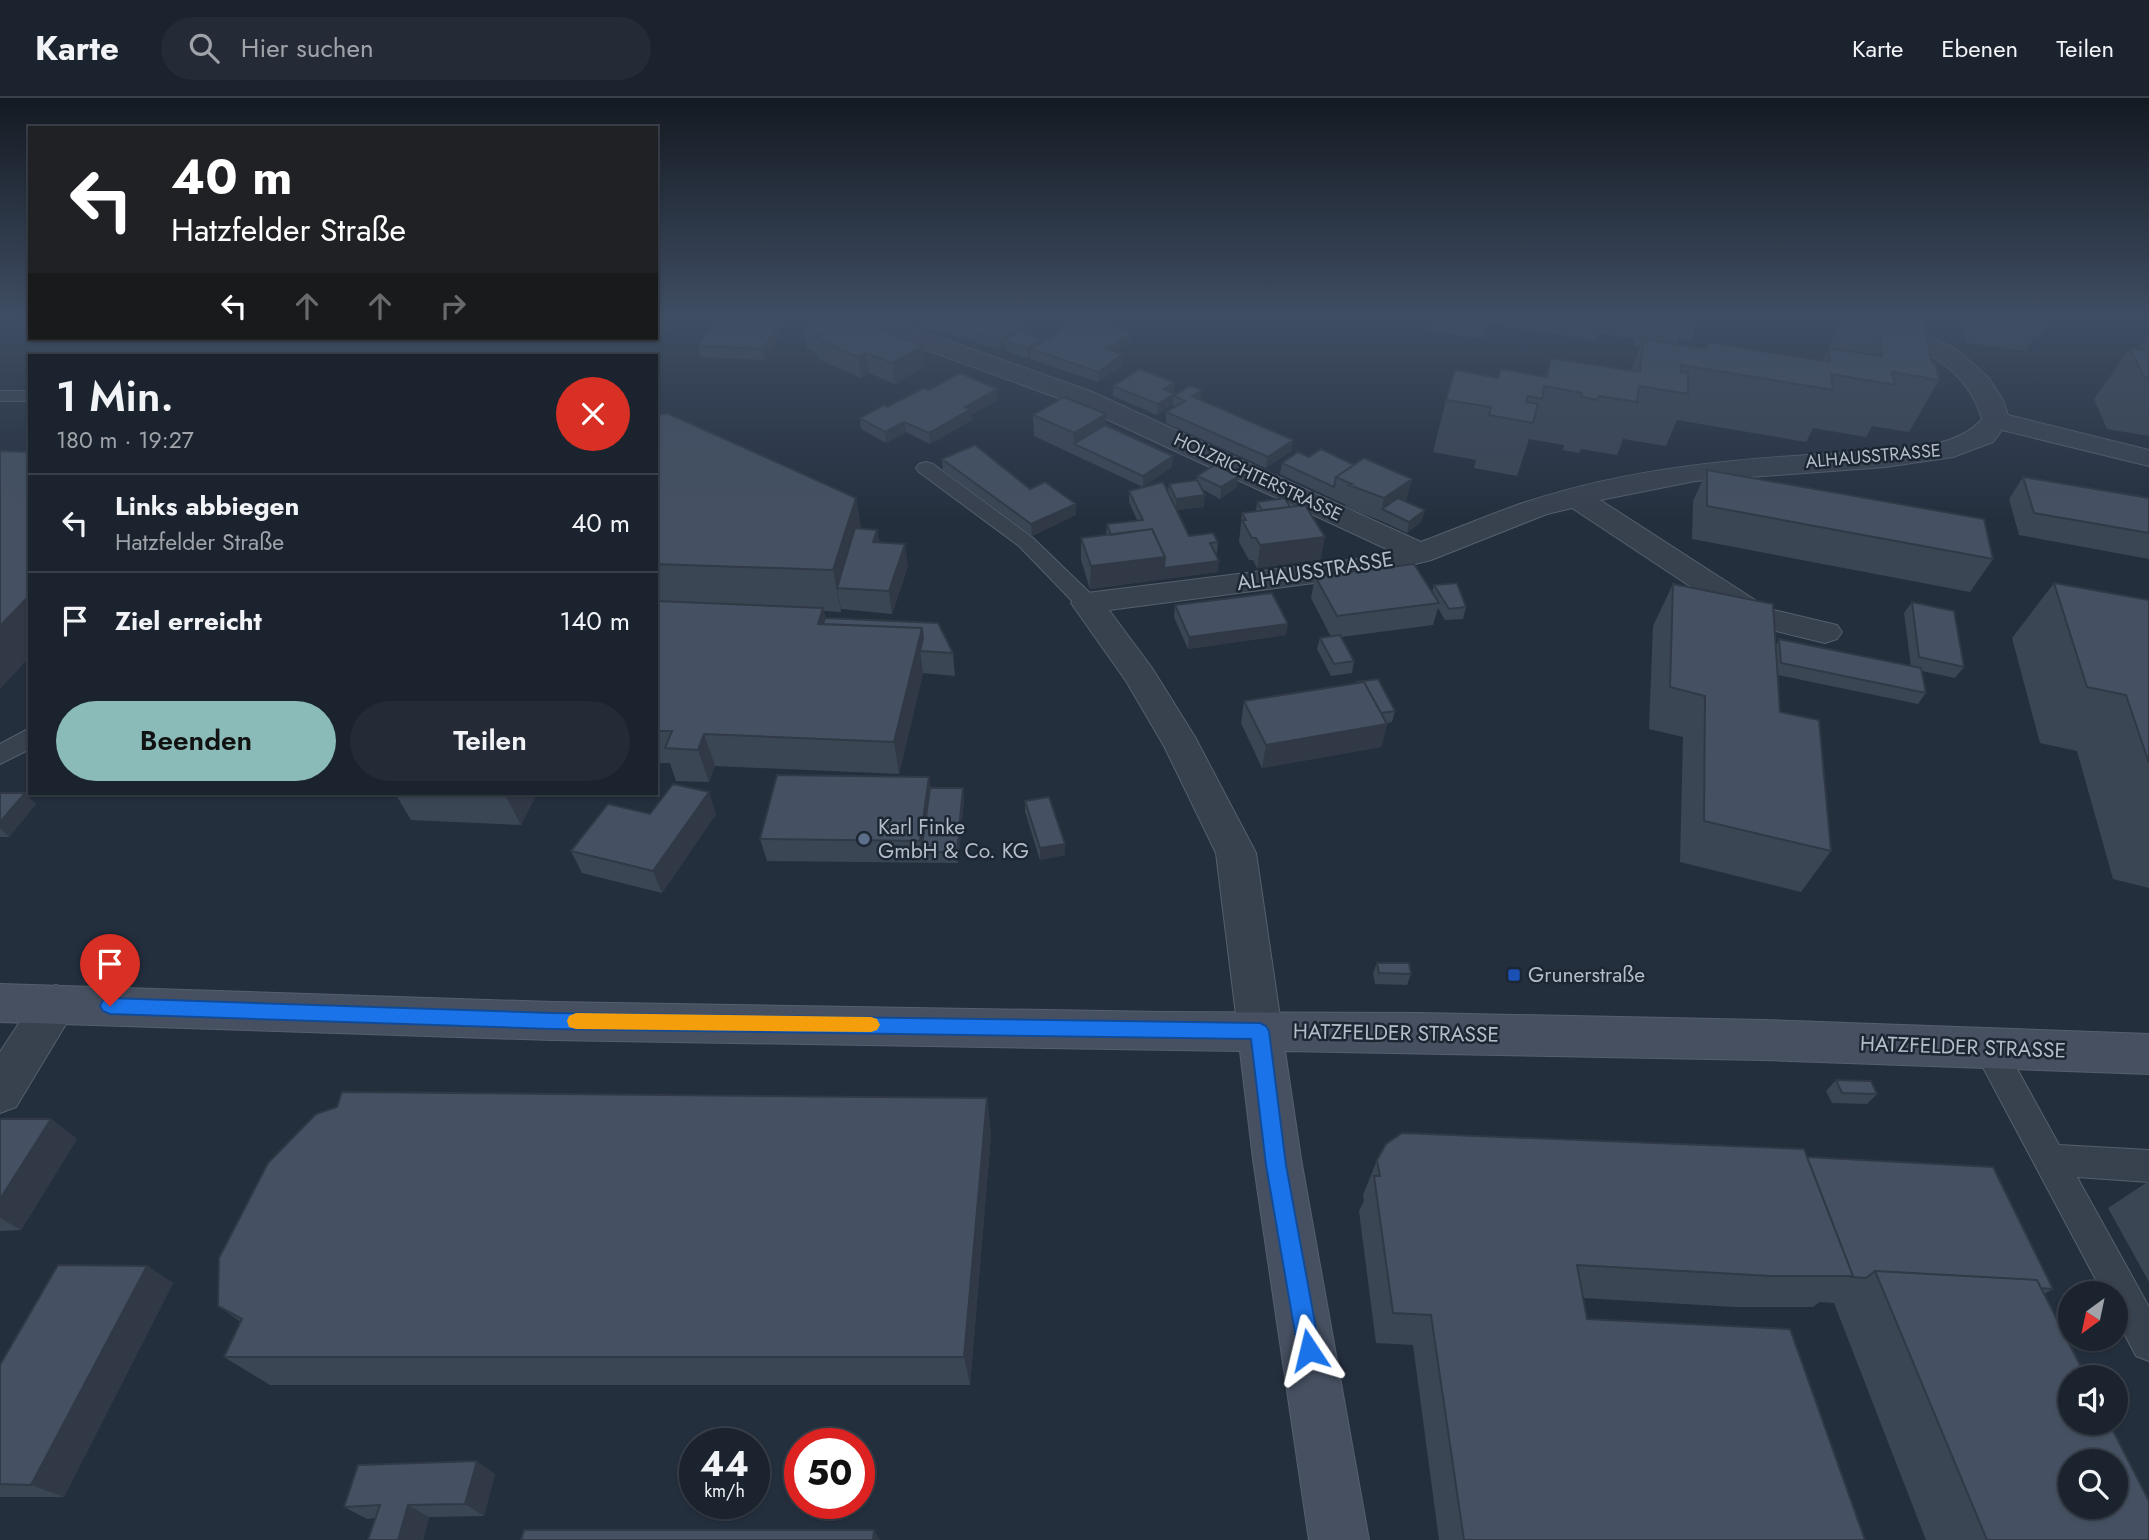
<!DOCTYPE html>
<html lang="de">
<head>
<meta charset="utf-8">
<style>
	body { margin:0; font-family:Jost,sans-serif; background:#242b36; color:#f1f3f6; height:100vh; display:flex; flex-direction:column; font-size:26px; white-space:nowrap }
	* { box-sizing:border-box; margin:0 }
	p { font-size:23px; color:#a0a4aa }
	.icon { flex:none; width:38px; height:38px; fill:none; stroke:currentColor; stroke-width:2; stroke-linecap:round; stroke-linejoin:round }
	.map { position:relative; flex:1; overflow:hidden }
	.sheet { position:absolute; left:28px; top:256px; width:630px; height:441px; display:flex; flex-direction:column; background:#1b232e; border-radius:0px; box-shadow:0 2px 5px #0004,0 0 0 2px #39404a }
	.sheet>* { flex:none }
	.top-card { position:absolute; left:28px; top:28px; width:630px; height:214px; border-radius:0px; box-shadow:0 2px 5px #0004,0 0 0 2px #39404a; background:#202124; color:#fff; overflow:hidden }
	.needle { width:46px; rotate:213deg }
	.buttons { position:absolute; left:2058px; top:1183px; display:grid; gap:14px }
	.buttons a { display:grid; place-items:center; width:70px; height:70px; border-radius:50%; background:#1b232e; box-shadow:0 2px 5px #0004,0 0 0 2px #39404a; font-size:35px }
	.speed { position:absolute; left:679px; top:1330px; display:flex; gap:14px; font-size:35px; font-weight:700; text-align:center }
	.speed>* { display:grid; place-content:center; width:91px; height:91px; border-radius:50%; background:#1b232e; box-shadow:0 2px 5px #0004,0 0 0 2px #39404a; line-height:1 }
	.speed small { font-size:18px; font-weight:400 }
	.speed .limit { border:10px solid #d22; background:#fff; color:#111 }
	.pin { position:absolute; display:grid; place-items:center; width:60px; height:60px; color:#fff; margin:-72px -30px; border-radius:50% 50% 50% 0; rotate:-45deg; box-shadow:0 0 7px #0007 }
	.pin .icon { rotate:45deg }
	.me { position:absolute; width:77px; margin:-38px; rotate:350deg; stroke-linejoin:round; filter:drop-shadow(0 0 5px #0008) }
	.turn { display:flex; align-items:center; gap:24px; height:147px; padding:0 28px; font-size:32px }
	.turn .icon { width:91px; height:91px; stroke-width:2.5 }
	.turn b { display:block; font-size:49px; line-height:60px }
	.lanes { display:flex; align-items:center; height:66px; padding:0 28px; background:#0003; justify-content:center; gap:35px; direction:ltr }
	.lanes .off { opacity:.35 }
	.round { display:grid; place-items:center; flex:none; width:74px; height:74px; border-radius:37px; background:#242b36 }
	.overview { display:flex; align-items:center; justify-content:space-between; height:119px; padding:0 28px }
	h1 { font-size:42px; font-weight:600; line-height:52px }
	.action { display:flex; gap:14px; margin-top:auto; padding:14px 28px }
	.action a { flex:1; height:80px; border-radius:42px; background:#8bbbb9; color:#111; font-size:28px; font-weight:600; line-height:80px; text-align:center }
	.action a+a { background:#242b36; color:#f1f3f6 }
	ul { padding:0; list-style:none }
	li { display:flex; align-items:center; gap:21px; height:98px; padding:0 28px; border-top:2px solid #39404a }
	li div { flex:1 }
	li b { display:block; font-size:26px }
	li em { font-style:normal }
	header { display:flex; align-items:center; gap:42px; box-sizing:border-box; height:98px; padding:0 35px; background:#1b232e; border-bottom:2px solid #39404a }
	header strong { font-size:33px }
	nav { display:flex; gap:38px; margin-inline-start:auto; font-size:24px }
	.search { width:490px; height:63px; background:#242b36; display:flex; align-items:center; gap:18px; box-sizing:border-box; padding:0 24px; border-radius:38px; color:#a0a4aa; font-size:26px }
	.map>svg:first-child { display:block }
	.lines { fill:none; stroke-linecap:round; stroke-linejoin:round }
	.lane-casing { stroke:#565f6c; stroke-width:2 }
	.street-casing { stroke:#565f6c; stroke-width:2 }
	.secondary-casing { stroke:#565f6c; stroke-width:2 }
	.lane { fill:#38414e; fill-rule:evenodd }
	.street { fill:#38414e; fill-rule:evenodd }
	.secondary { fill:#465061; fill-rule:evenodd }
	.wall { fill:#3b4654 }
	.shaded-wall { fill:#303945 }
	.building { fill:#455162; stroke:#303945; stroke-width:2; fill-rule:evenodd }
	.route { fill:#1a73e8; stroke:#114b97; stroke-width:2 }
	.slow { fill:#f59e0b }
	.service-dot { fill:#5c6f8a; stroke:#1d2633; stroke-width:2.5 }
	.transit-dot { fill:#1a4fb4; stroke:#1d2633; stroke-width:2.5 }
	.labels { text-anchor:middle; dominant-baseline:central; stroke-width:5; stroke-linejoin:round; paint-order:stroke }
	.far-street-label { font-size:18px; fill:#b4bcc9; stroke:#1d2633 }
	.street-label { font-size:21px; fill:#b4bcc9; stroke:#1d2633 }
	.poi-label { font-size:21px; fill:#b4bcc9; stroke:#1d2633; text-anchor:start }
</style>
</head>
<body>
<header>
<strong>Karte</strong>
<div class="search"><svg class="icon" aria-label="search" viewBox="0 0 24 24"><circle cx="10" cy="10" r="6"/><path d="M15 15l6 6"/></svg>Hier suchen</div>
<nav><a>Karte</a><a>Ebenen</a><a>Teilen</a></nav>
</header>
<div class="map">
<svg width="2149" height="1442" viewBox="0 0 2149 1442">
	<rect width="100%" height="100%" fill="#242f3e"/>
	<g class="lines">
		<defs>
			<path id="lane" d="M0,293H30V303H0Z
				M926,364L933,366L1033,440L1095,500L1098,505L1095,510H1079L1019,448L919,374L916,370L919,366Z
				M30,630V651L0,666V646Z
				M1989,937L2000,940L2059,1047L2149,1052V1084L2077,1079L2149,1209V1263L2136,1258L2116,1220V1195H2103L1978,960L1974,950L1978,940Z"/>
			<path id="street" d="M846,219H881L1090,293L1421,444C1456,431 1490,416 1526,404C1629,370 1738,360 1846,355C1886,353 1956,353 1982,321C1966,264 1912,247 1863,224L1859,219H1891L1957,252L1988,279L2003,302L2008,317L2149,352V368L2002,332L1993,344L1953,359L1885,369L1695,383L1600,402L1769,511L1837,527L1842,534L1837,541L1825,545L1747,526L1572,410L1547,416L1431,462L1367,478L1109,512L1152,570L1195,639L1256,755L1282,933L1276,947L1260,952L1244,947L1238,933L1216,755L1164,648L1126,583L1071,505L1076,498L1087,495L1366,460L1391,453L1072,305L850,224Z
				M56,887L72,893L78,906L16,1009L0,1015V954L40,893Z"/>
			<path id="secondary" d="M0,886L552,904L1163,914L1420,915L1763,922L2149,936V976L1763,962L1285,953L1301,1061L1369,1442H1309L1253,1061L1240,953L552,942L0,924Z"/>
		</defs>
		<!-- lane casing -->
		<use href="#lane" class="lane-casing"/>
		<!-- street casing -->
		<use href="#street" class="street-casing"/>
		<!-- secondary casing -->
		<use href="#secondary" class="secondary-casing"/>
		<!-- lane -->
		<use href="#lane" class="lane"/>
		<!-- street -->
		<use href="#street" class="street"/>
		<!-- secondary -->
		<use href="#secondary" class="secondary"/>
	</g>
	<!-- wall -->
	<path class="wall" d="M718,219H791L785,229L778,228L780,237L765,262L701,259L698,248L719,224Z
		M914,219H1048L1025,235L1041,244H1131L1117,254L1123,256V267L1098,284L1031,261V258L1028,260L1006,253L1005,248L999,252L949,235L945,237L915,227Z
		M1432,219H1701L1691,243L1679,241L1677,247L1704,251L1707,244L1822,263L1844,219H1922L1932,265L1939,282L1909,334L1872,328L1866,339L1813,330L1806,344L1677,322L1666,348L1623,341L1617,357L1581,351L1579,355L1563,352L1564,347L1529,341L1517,378L1474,370L1476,362L1433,354L1446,302L1498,280L1545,278L1551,260L1631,273L1640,249L1634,248V241L1598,235L1596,242L1487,225L1482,241L1429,233Z
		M1959,219H2051L2039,239L2035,238L2026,253L1966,245Z
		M815,221L925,268L895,286L869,275L861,280L818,261L816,254L807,250L803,230L816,223Z
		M2149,235V338L2107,331L2094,301L2130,250L2138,251Z
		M1113,288L1174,295V298L1201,303L1293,342L1291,353L1266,370L1166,325V314L1174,309L1173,306L1157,317L1113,298Z
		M997,291V302L971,317L972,322L930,346L906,334L886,345L861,331L860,320L929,292Z
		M656,316L856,400L861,431L877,432L879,444L908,468L892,516L841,511V514L824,513L825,520L953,555L955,578L923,575L899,676L715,668L709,684L676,683L670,665H656Z
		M1033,317L1105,327L1172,369L1143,389L1034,338Z
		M1309,359L1354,367L1412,381L1406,403L1422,423L1407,435L1379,422L1345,409L1346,407L1280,376L1282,365Z
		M942,361L1076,406V417L1032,438L943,372Z
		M1707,372L1993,461L1970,494L1692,441L1693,403Z
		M1197,378L1237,389L1220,401L1202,391L1204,409L1177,412L1189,438L1218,444L1217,455H1215L1218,474L1090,491L1081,462V440L1106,437L1107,426L1137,422L1129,404V393L1168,394L1169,386L1197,382Z
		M2023,379L2149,400V461L2019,437L2009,401Z
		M1257,404L1321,461L1257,470L1253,462H1249L1239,444L1242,415L1256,413Z
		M1315,478L1432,494L1434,487L1466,509L1463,521L1445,522L1438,510L1433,527L1341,539L1354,563L1352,575L1331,578L1317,551L1320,540L1331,539L1311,500Z
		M2054,485L2149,502V790L2113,781L2077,653L2040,645L2012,540Z
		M1673,486L1776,548L1779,541L1911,568L1904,515L1912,504L1964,569L1955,580L1922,573L1926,595L1918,606L1778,577L1780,614L1831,753L1801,794L1680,764L1683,639L1649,631L1653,528Z
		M1175,507L1286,537L1188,551L1174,519Z
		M1244,603L1395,613L1392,624L1387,625V626L1381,649L1262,670L1241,625Z
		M929,679L930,690L964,701L958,765L767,763L760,741Z
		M0,695L36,706L9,739H0Z
		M395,695H537L521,727L411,722Z
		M1025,703L1065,757L1040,762L1025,714Z
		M650,716H716L662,795L582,775L571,753Z
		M1377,865L1411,876L1407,887L1375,886L1373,875Z
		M1836,982L1877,996L1867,1006L1832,1005L1826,993Z
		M987,1000L991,1037L970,1287H270L224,1259L241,1224L218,1208Z
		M0,1021H51L77,1041L21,1132L0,1133Z
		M1807,1059L2053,1191L2044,1196L2149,1442H1926L1834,1205L1820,1204L1813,1209H1735L1583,1200L1587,1221L1865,1442H1439L1413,1247L1376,1245L1359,1113L1364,1103L1363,1097L1377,1062Z
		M2149,1083V1184L2108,1110Z
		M147,1168L173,1185L64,1399H0V1267Z
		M495,1376L484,1418L429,1419L423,1442H368L375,1420L367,1421L344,1409Z"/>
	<!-- shaded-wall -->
	<path class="shaded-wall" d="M656,219H678L658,241L656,233Z
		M784,219H791L785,229Z
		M1033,219H1048L1011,244L1005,242V248L999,252V242Z
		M948,225L949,235L945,237L944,227Z
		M778,227L780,237L765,262L763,251Z
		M1132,234L1131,244L1107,262V251Z
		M1041,241V251H1031V258L1028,260L1027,250Z
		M923,248L925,268L895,286L892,265Z
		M866,255L869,275L861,280L858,259Z
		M1123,256V267L1098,284V274Z
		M1175,285L1174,295L1164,291Z
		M997,291V302L971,317L972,322L930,346L929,335L965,309Z
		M1202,292L1201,303L1192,298Z
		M1174,296L1173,306L1157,317L1158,306Z
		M1106,316L1105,338L1074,346V335Z
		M904,324L906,334L886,345L885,334Z
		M1293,342L1291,353L1266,370L1268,359Z
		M1173,358L1172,369L1143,389V378Z
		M1239,378L1237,389L1220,401L1221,389Z
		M1412,381L1406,403L1390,415L1382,411L1384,400Z
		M1205,397L1204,409L1176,412V401Z
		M856,400L863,440L837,490L841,511V514L833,472Z
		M1076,406V417L1032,438L1031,426Z
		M1425,412L1422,423L1407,435L1409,424Z
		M877,432L880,454L873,444Z
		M1325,439L1321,461L1257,470L1260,447Z
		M905,446L908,468L892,516L889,493Z
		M1165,459L1219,463L1218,474L1090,491L1091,468Z
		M30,497V559L0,591V528Z
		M823,510L829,537L818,526Z
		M1288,526L1286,537L1188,551L1189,539Z
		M922,530L925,553H920L923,575L899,676L894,644Z
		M1387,626L1381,649L1262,670L1266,647Z
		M704,636L715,668L709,684L698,652Z
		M929,679L932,701L921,754L920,743Z
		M963,690L964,701L958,765L957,754Z
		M709,694L716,716L662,795L653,773Z
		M25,695L36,706L9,739L0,730V724Z
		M504,695H537L521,727Z
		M1065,746V757L1040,762V750Z
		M987,1000L991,1037L970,1287L964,1259Z
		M51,1021L77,1041L21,1132L0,1120V1101Z
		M147,1168L173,1185L64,1399L31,1387Z
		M477,1363L495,1376L484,1418L465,1406Z
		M408,1407L429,1419L423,1442H398Z
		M874,1432L880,1442H873Z"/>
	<!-- building -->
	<path class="building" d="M824,219H851L923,248L892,265L866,255L858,259L814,240L821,237L803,230Z
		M921,219H1033L999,242L948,225L944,227Z
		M1081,219H1087L1132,234L1107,251L1123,256L1098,274L1031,251Z
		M1847,219H1922L1932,265H1935L1939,282L1892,274L1895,287L1831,276L1833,292L1681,267V274L1688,275V296L1639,288L1637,304L1599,298L1598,302L1581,299L1582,295L1544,288L1542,301L1528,298L1526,304L1538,306L1533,325L1489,317L1491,309L1446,302L1455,272L1498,280L1501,271L1547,279L1551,260L1640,274L1643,241L1707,251V244L1830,264L1829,250L1882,258L1878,227L1848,223Z
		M714,224L778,227L763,251L698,248Z
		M1019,233L1041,241L1027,250L1005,242Z
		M2130,250L2149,252V280L2144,279Z
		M1140,271L1175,285L1164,291L1174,296L1158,306L1113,288Z
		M960,275L997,291L965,309L971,311L929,335L904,324L885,334L860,320L884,307L887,309L924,290L929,292Z
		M1190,288L1202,292L1192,298L1293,342L1268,359L1166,314L1185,303L1174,298Z
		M1064,299L1106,316L1074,335L1033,317Z
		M656,316H669L856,400L833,472L656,466Z
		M1105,327L1173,358L1143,378L1074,346Z
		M975,347L1030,391L1045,384L1076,406L1031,426L942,361Z
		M1321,351L1354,367L1336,379L1334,389L1282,365L1298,354L1309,359Z
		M0,353L30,354V497L0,528Z
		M1364,360L1412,381L1384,400L1349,387L1352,386L1336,379Z
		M1215,367L1239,378L1221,389L1197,378Z
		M1707,372L1984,421L1993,461L1707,408Z
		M2023,379L2149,400V435L2034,415Z
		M1197,382L1205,397L1176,401L1169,386Z
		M1163,384L1189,438L1213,435L1218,444L1210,445L1219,463L1164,470L1165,459L1152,431L1111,437L1107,426L1143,422L1129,393Z
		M1285,400L1290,409L1262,412L1257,404Z
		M1398,400L1425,412L1409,424L1382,411Z
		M1305,407L1325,439L1260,447L1256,440H1252L1242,422H1246L1242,415Z
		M855,430L877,432L873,444L905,446L889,493L837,490Z
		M1152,431L1165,459L1091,468L1081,440Z
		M1414,466L1439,505L1337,518L1315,478Z
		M1457,485L1466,509L1449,511L1434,487Z
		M2054,485L2149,502V665L2126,597L2087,589Z
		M1673,486L1773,506L1780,614L1819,622L1831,753L1704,723L1705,598L1670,589Z
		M1272,495L1288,526L1189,539L1175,507Z
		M656,503L823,510L818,526L922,530L894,644L704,636L698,652L665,650L672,633H656Z
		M1912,504L1954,513L1964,569L1919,559Z
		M825,520L938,525L953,555L920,553L923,541L922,530L823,526Z
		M1340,537L1354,563L1334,566L1320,540Z
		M1779,541L1921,570L1926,595L1781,565Z
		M1378,581L1395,613L1381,615L1364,584H1356Z
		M1364,584L1387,626L1266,647L1244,603Z
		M777,677L929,679L920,743L760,741Z
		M673,686L709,694L653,773L571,753L608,706L650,716Z
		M930,690H963L957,754H921Z
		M0,695H25L0,724Z
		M1049,699L1065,746L1040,750L1025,703Z
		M1377,865H1409L1411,876L1379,875Z
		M1836,982L1871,983L1877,996L1842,995Z
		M342,994L987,1000L964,1259H224L242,1221L218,1208L219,1160L268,1065L316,1016L337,1009Z
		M0,1021H51L0,1101Z
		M1402,1035L1804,1051L1853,1178H1771L1577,1167L1587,1221L1790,1231L1865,1442H1464L1431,1217L1393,1215L1374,1078H1380L1377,1062L1386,1046Z
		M1807,1059L1993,1069L2053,1191L2041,1190L2037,1182L1875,1173L1866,1180L1852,1179L1853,1178Z
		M58,1167L147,1168L31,1387L0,1386V1267Z
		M1875,1173L2037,1182L2086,1279H2070V1325H2109L2149,1403V1442H1987ZM2070,1363H2116V1409H2070Z
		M477,1363L465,1406L408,1407L398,1442H368L380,1407L344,1409L358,1367Z
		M524,1432H874L873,1442H521Z"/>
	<!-- sky -->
	<linearGradient id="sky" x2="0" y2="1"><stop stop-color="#141a22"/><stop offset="0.52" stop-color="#3f4d63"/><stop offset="1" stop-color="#3f4d63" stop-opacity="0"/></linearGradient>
	<rect width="2149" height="421" fill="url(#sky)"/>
	<!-- route -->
	<path class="route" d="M110,900L552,915L1260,925L1266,928L1269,933L1286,1067L1320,1252L1317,1260L1309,1263L1301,1260L1298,1252L1266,1067L1251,941L552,931L110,916L103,913L100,908L103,902Z"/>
	<!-- slow -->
	<path class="slow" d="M576,915L871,919L877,921L880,927L877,932L871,934L576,931L569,929L567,923L569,918Z"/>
	<!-- markers -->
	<circle class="service-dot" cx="864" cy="741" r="7"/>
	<rect class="transit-dot" x="1507" y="870" width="14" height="14" rx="3.5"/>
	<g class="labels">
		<!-- far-street labels -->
		<g class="far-street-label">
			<text transform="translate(1873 358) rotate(-5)">ALHAUSSTRASSE</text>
			<text transform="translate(1258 379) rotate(25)">HOLZRICHTERSTRASSE</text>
		</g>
		<!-- street labels -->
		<g class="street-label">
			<text transform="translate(1315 473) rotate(-9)">ALHAUSSTRASSE</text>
			<text transform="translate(1396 935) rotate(1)">HATZFELDER STRASSE</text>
			<text transform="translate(1963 949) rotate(2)">HATZFELDER STRASSE</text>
		</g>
		<!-- poi labels -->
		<g class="poi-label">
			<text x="878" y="729">Karl Finke<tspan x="878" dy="24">GmbH &amp; Co. KG</tspan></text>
			<text x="1528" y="877">Grunerstraße</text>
		</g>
	</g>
</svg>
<div class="buttons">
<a><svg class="needle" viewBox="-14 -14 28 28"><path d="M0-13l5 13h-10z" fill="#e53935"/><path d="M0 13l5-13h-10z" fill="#a0a4aa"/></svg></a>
<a><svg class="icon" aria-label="sound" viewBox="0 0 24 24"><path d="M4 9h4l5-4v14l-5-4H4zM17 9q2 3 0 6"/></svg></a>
<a><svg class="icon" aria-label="search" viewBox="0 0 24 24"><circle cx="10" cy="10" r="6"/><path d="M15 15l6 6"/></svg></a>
</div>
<div class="speed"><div>44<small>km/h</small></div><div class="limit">50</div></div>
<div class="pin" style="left:110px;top:908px;background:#d93025"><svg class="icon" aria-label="arrive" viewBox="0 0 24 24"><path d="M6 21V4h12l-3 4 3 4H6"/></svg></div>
<svg class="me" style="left:1309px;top:1252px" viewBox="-20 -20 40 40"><path d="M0-17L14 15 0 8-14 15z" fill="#1a73e8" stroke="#fff" stroke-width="4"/></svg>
<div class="top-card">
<div class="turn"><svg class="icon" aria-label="left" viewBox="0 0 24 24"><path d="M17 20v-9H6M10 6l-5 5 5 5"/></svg><div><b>40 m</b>Hatzfelder Straße</div></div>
<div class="lanes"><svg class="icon" aria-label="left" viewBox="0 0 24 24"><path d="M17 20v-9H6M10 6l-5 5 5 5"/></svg><svg class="icon off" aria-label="ahead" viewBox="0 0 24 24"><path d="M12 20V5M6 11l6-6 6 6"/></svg><svg class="icon off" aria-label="ahead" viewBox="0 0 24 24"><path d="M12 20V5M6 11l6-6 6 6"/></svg><svg class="icon off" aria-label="right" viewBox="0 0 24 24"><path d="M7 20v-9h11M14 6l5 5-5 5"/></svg></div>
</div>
<section class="sheet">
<div class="overview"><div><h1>1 Min.</h1><p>180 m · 19:27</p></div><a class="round" style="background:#d93025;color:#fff"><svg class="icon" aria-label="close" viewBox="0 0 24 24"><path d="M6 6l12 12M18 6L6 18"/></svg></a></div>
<ul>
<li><svg class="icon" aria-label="left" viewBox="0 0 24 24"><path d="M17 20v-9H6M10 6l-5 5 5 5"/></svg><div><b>Links abbiegen</b><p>Hatzfelder Straße</p></div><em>40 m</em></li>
<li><svg class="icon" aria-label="arrive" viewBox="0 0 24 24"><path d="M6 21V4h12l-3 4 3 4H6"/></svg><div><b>Ziel erreicht</b></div><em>140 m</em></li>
</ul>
<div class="action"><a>Beenden</a><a>Teilen</a></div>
</section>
</div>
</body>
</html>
